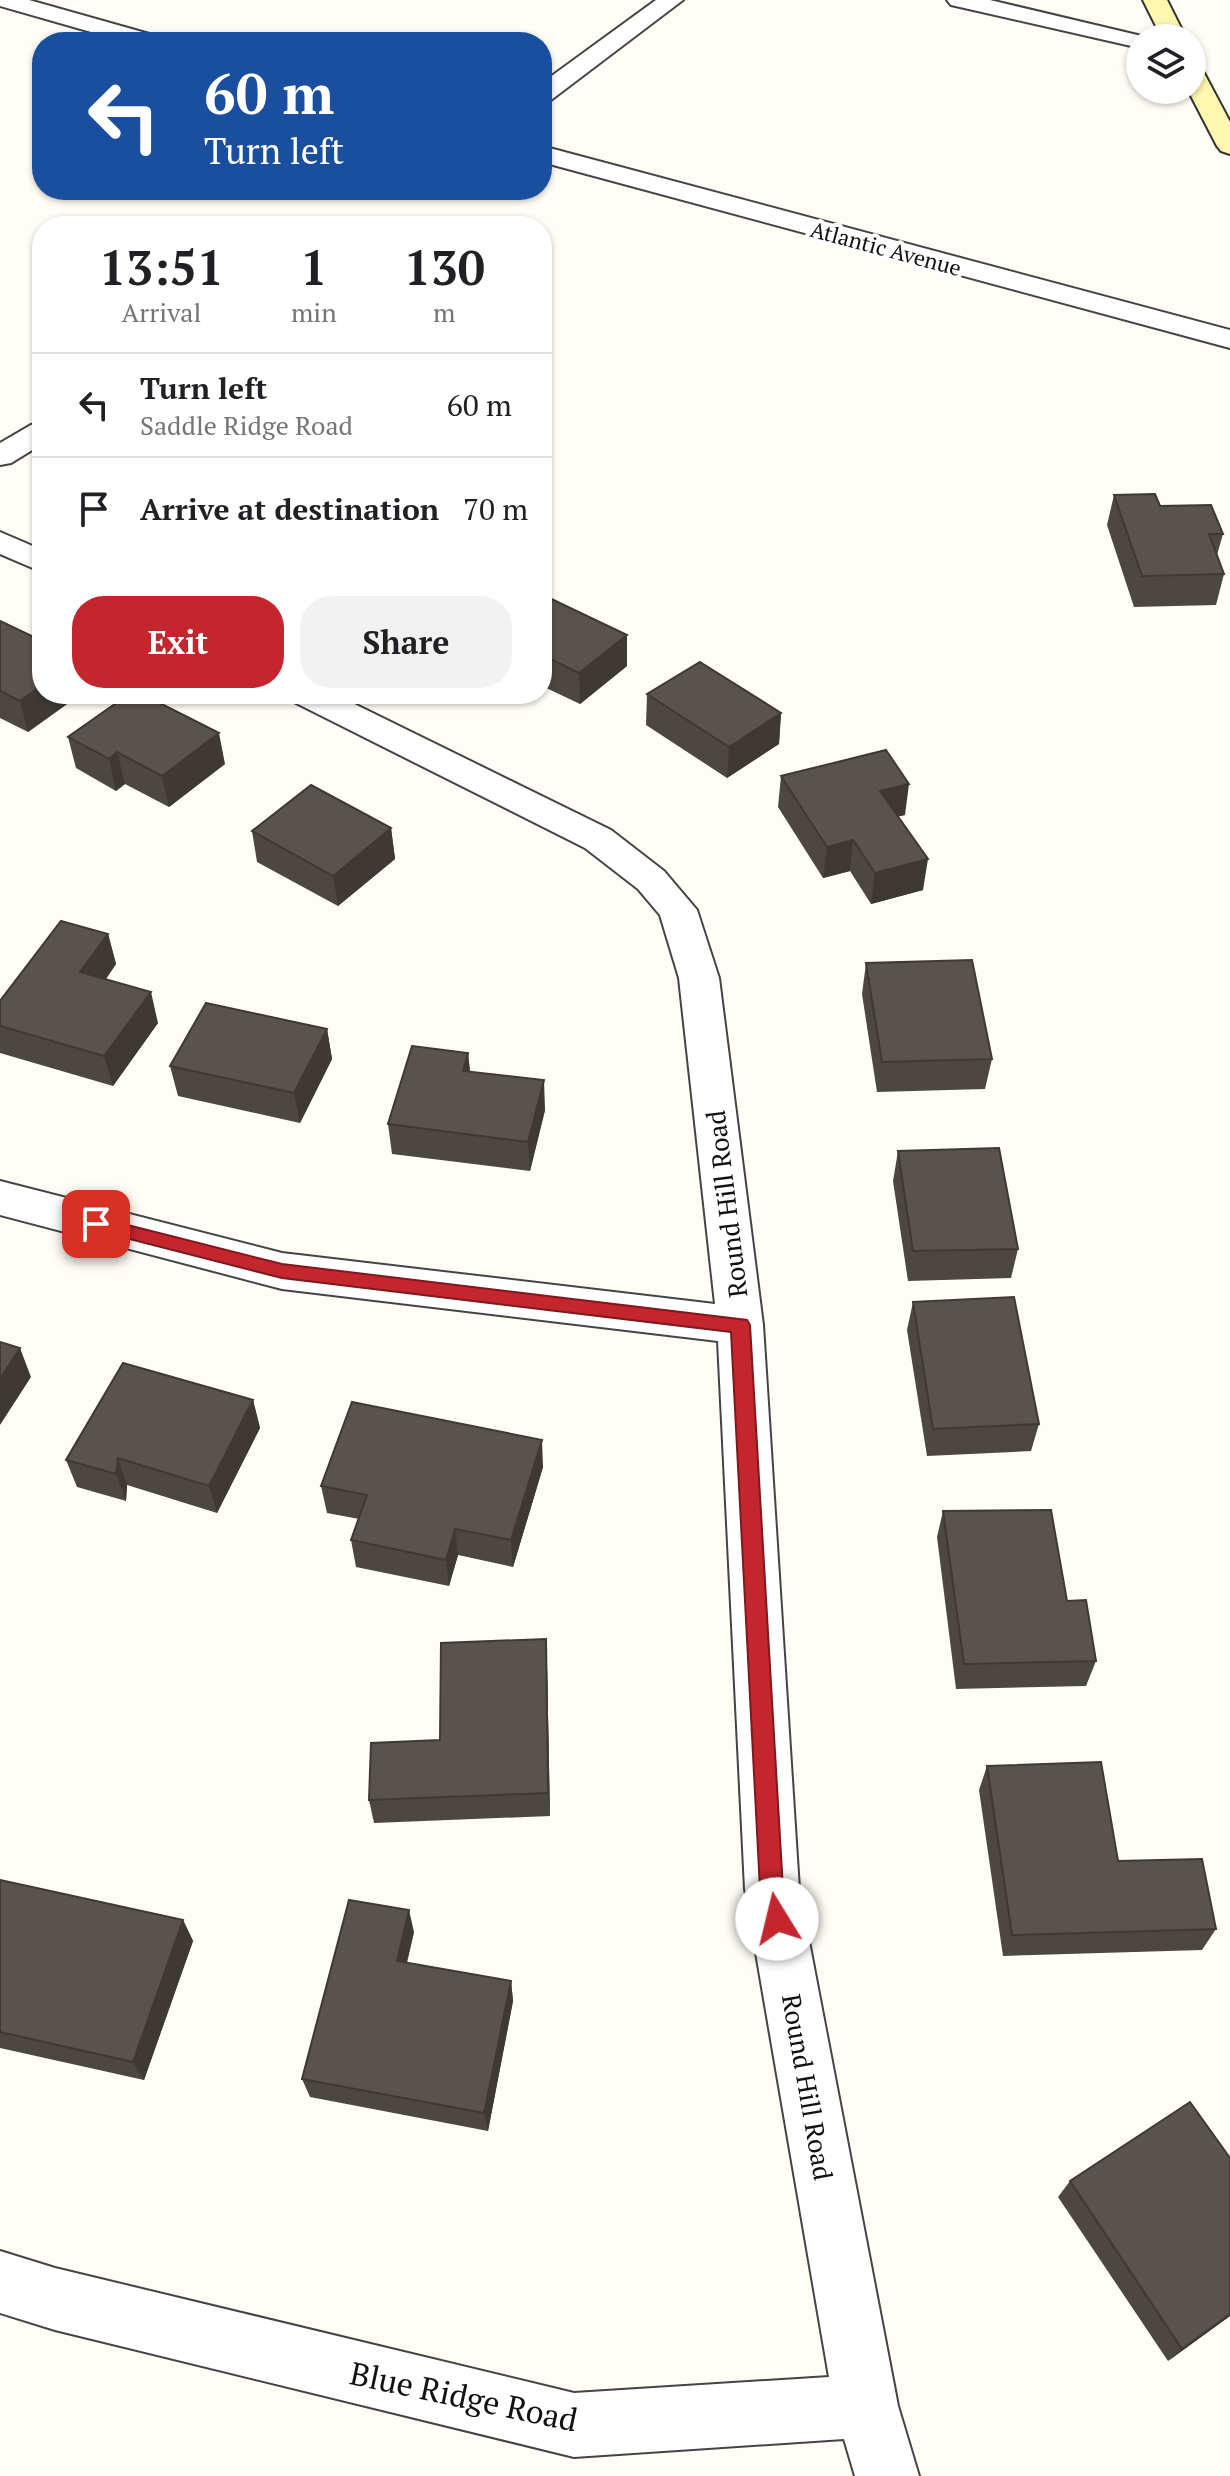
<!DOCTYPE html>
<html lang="en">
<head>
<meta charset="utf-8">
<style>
	body { margin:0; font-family:"PT Serif",serif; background:#f2f2f2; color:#202124; height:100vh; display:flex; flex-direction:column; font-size:30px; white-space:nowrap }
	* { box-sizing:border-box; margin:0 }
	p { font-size:26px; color:#757577 }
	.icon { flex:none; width:44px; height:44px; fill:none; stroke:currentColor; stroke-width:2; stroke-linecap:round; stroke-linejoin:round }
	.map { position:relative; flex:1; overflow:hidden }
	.panel { position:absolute; left:32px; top:216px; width:520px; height:488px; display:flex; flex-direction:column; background:#fff; border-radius:32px; box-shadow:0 2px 6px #0004 }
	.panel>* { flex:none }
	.banner { position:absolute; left:32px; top:32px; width:520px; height:168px; border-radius:32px; box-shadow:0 2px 6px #0004; background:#1a4fa0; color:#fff; overflow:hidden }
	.controls { position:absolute; left:1126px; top:24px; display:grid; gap:16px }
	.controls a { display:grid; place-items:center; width:80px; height:80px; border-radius:50%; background:#fff; box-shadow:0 2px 6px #0004; font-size:40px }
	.pin { position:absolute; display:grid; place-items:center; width:68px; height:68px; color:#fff; margin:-34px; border-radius:16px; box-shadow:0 4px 12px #0006 }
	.me { position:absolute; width:88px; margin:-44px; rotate:351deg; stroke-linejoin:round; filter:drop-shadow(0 0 6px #0008) }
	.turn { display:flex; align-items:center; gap:28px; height:168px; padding:0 40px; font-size:36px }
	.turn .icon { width:104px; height:104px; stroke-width:2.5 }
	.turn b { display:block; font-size:56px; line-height:68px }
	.eta { display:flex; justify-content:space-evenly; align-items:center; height:136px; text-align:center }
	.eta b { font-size:48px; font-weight:700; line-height:56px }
	.primary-button { display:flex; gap:16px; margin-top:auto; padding:16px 40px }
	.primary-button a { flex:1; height:92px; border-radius:32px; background:#c4262e; color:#fff; font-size:32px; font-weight:700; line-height:92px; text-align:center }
	.primary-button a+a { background:#f2f2f2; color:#202124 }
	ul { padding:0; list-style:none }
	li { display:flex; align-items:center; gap:24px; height:104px; padding:0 40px; border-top:2px solid #e0e0e0 }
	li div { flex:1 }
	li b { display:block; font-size:30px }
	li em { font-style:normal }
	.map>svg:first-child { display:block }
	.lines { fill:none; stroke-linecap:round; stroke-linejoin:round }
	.street-casing { stroke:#444; stroke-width:4 }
	.secondary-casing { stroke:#333; stroke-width:4 }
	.street { fill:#fff; fill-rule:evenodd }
	.secondary { fill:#fff6b0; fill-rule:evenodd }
	.wall { fill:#4d4742 }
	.shaded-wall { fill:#3f3936 }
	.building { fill:#5a524d; stroke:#3f3936; stroke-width:2 }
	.route { fill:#c4262e; stroke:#7f191e; stroke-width:2 }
	.labels { text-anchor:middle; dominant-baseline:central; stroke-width:8; stroke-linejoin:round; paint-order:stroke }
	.far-street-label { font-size:22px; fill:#111; stroke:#fff }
	.street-label { font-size:26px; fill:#111; stroke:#fff }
	.near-street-label { font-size:32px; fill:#111; stroke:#fff }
</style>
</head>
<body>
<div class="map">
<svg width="1230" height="2476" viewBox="0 0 1230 2476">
	<rect width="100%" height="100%" fill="#fffdf5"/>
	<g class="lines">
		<defs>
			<path id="street" d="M0,0H29L160,37L164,42H126L0,6Z
				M656,0H683L551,100L542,102V83Z
				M947,0H990L1150,38H1140V48L951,5Z
				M542,146L1230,330V348L542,162Z
				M42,422V444L11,463L0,465V443L31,425Z
				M0,532L42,550V572L0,554Z
				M289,694H334L611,830L664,871L697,910L719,978L763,1325L799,1889L898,2406L919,2476H855L844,2439L574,2457L55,2330L0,2313V2251L55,2268L574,2393L829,2377L745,1889L718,1341L282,1289L0,1215V1181L282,1253L715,1304L679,978L660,915L638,889L585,848L294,702Z"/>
			<path id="secondary" d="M1143,0H1167L1186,38H1162Z
				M1192,66L1201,68L1204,73L1230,122V154L1221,151L1217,146L1188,90H1192Z"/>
		</defs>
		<!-- street casing -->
		<use href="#street" class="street-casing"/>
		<!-- secondary casing -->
		<use href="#secondary" class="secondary-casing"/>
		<!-- street -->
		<use href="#street" class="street"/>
		<!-- secondary -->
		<use href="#secondary" class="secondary"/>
	</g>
	<!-- wall -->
	<path class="wall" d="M1114,495L1223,534L1217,555L1224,574L1216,605L1134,607L1107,525Z
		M542,596L627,635V666L580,704L542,686Z
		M0,621L42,694H81L28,732L0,718Z
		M647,694L781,713L779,744L727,778L646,725Z
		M68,737L225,764L169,807L125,784L116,791L76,768Z
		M781,776L905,815L898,816L923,890L871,904L850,871L823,878L778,807Z
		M391,828L395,859L338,906L257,862L252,831Z
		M108,934L116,964L106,979L158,1023L113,1086L0,1053V1001Z
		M866,963L992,1059L985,1089L877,1092L862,994Z
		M327,1029L332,1059L300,1123L178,1096L170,1066Z
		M468,1053L470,1071L545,1110L530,1171L392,1154L388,1124Z
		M898,1151L1018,1249L1011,1278L908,1281L893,1181Z
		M913,1302L1039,1424L1031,1451L927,1456L907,1330Z
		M253,1400L260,1428L217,1513L127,1485L126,1501L77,1487L66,1460Z
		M543,1467L513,1567L458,1555L449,1586L356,1567L351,1540L359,1519L327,1513L321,1486Z
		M943,1511L1067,1601L1096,1661L1086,1686L956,1689L937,1537Z
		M547,1664L550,1816L374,1823L369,1800Z
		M987,1766L1118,1861L1216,1929L1202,1950L1003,1956L979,1790Z
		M0,1880L183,1920L193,1941L144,2080L0,2048Z
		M414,1932L407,1963L511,1981L513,2001L488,2131L310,2097L302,2079Z
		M1230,2158V2316L1168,2361L1058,2197L1070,2181Z"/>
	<!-- shaded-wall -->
	<path class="shaded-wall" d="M627,635V666L580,704L579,673Z
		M42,685V694H81L28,732L20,701Z
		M781,713L779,744L727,778L729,747Z
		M219,733L225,764L169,807L162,776Z
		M117,752L125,784L116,791L109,759Z
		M909,784L905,815L876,822L880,791Z
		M391,828L395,859L338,906L333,876Z
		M853,840L850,871L823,878L827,847Z
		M928,859L923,890L871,904L875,873Z
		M108,934L116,964L89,1003L80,972Z
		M151,992L158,1023L113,1086L104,1056Z
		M327,1029L332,1059L300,1123L294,1093Z
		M468,1053L471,1083L463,1071Z
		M544,1080L545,1110L530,1171L528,1142Z
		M20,1348L31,1377L0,1425V1379Z
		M253,1400L260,1428L217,1513L209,1486Z
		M542,1440L543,1467L513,1567L511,1540Z
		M118,1458L127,1485L126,1501L116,1474Z
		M455,1529L458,1555L449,1586L446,1560Z
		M546,1639L547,1664L550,1816L548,1793Z
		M409,1910L414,1932L402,1981L397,1961Z
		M183,1920L193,1941L144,2080L133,2062Z
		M511,1981L513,2001L488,2131L484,2113Z
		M1230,2314V2316L1168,2361L1182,2349Z"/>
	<!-- building -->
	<path class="building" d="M1155,494L1160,506L1211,505L1223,534H1209L1224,574L1142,576L1114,495Z
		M543,595L627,635L579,673L542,655Z
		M0,621L42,641V685L20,701L0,691Z
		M700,662L781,713L729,747L647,694Z
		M129,694H142L219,733L162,776L117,752L109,759L68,737Z
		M886,750L909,784L880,791L928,859L875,873L853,840L827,847L781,776Z
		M311,785L391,828L333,876L252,831Z
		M61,921L108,934L80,972L151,992L104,1056L0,1026V1001Z
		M972,960L992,1059L882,1062L866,963Z
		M206,1003L327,1029L294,1093L170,1066Z
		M412,1046L468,1053L463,1071L544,1080L528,1142L388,1124Z
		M999,1148L1018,1249L913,1251L898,1151Z
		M1014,1297L1039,1424L933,1429L913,1302Z
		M0,1342L20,1348L0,1379Z
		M123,1363L253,1400L209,1486L118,1458L116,1474L66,1460Z
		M352,1402L542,1440L511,1540L455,1529L446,1560L351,1540L367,1495L321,1486Z
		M1051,1510L1067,1601L1086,1600L1096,1661L964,1664L943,1511Z
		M546,1639L548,1793L369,1800L371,1743L440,1740L441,1643Z
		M1101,1762L1118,1861L1202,1859L1216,1929L1012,1935L987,1766Z
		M0,1880L183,1920L133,2062L0,2032Z
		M349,1900L409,1910L397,1961L511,1981L484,2113L302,2079Z
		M1190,2102L1230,2158V2314L1182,2349L1070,2181Z"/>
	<!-- route -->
	<path class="route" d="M96,1217L282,1264L747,1320L750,1325L783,1889L789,1919L785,1927L777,1930L769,1927L760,1889L731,1332L282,1278L90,1229L87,1224L90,1219Z"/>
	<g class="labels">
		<!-- far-street labels -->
		<g class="far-street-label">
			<text transform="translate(886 248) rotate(15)">Atlantic Avenue</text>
		</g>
		<!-- street labels -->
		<g class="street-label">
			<text transform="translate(726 1204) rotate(-97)">Round Hill Road</text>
			<text transform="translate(808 2087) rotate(80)">Round Hill Road</text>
		</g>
		<!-- near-street labels -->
		<g class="near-street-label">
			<text transform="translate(464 2396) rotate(12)">Blue Ridge Road</text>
		</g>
	</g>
</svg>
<div class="controls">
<a><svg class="icon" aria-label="layers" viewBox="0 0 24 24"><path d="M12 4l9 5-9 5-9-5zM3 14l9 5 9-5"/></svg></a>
</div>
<div class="pin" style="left:96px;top:1224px;background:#d93025"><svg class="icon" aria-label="arrive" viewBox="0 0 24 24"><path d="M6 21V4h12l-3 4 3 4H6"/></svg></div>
<svg class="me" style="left:777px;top:1919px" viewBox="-20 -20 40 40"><circle r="19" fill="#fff"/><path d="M0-13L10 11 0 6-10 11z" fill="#c4262e"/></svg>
<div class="banner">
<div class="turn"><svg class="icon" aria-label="left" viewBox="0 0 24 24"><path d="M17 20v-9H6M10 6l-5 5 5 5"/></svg><div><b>60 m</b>Turn left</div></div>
</div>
<section class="panel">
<div class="eta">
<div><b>13:51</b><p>Arrival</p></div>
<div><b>1</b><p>min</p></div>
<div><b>130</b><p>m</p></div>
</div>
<ul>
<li><svg class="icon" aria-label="left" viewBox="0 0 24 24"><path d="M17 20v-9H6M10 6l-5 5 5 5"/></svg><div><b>Turn left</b><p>Saddle Ridge Road</p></div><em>60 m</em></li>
<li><svg class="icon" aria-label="arrive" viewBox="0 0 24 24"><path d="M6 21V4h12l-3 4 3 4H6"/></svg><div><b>Arrive at destination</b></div><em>70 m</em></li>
</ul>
<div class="primary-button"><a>Exit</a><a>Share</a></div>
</section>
</div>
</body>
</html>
